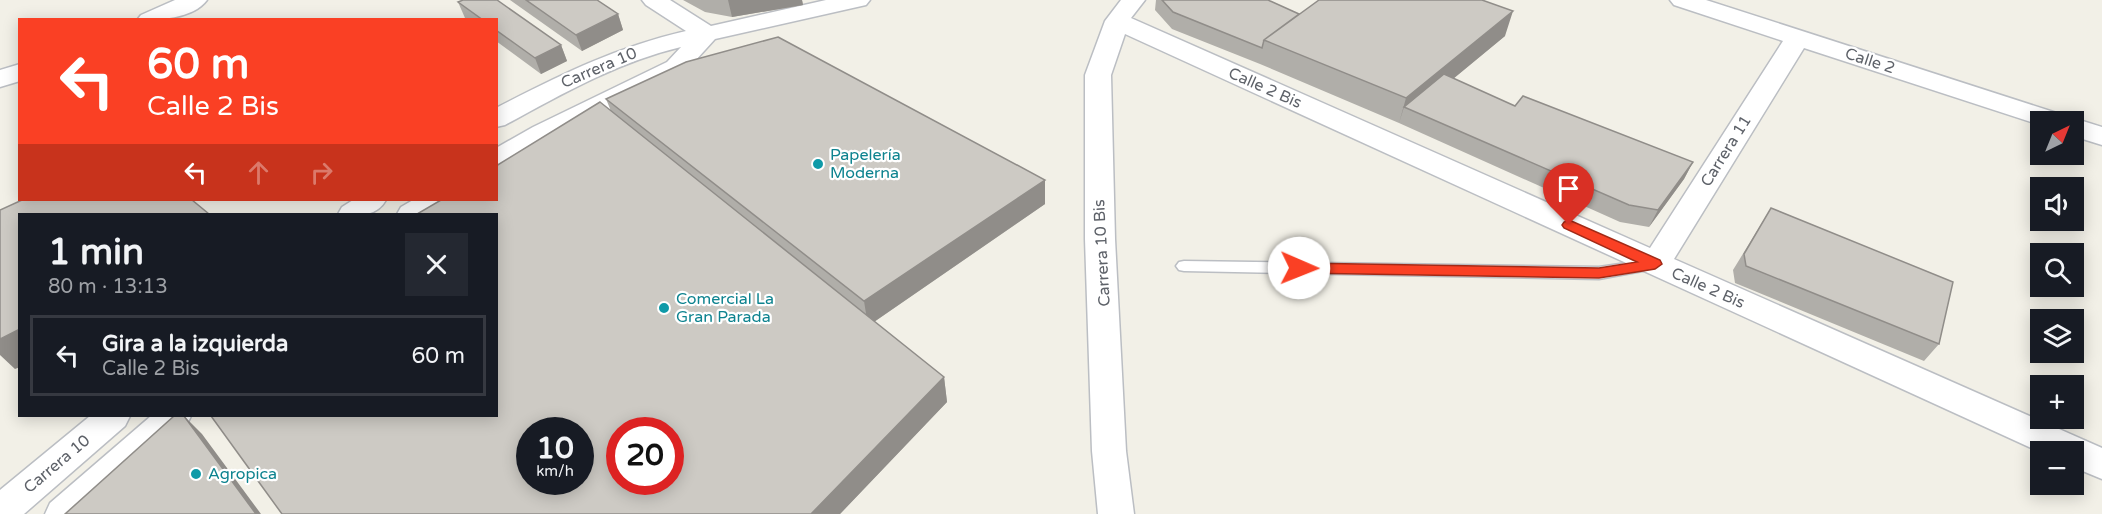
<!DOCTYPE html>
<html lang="es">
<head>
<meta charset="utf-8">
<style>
	body { margin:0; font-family:"Varela Round",sans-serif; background:#242831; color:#f1f3f6; height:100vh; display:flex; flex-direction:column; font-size:22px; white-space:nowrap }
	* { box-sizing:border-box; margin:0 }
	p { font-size:20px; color:#9ea1a6 }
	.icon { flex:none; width:33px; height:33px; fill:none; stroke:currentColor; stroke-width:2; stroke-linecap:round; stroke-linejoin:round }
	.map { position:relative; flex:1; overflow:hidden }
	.panel { position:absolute; left:18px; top:213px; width:480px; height:204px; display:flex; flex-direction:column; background:#171b24; border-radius:0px; box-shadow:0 3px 15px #0003 }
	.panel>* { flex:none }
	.top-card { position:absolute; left:18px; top:18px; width:480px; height:183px; border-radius:0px; box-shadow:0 3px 15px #0003; background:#fa4024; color:#fff; overflow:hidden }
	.needle { width:39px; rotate:43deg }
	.buttons { position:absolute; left:2030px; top:111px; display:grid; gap:12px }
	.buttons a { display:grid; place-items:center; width:54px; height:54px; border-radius:0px; background:#171b24; box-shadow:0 3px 15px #0003; font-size:30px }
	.speed { position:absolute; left:516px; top:417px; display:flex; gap:12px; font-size:30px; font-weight:700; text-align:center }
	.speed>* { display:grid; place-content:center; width:78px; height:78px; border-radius:50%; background:#171b24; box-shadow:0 3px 15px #0003; line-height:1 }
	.speed small { font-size:15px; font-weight:400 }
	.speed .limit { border:9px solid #d22; background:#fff; color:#111 }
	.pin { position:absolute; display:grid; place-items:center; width:51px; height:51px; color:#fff; margin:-62px -26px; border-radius:50% 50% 50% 0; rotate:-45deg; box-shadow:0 0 6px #0007 }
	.pin .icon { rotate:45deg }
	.me { position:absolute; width:66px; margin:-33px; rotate:91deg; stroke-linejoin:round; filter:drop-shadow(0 0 4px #0008) }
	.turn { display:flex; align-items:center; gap:21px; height:126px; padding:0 30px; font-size:27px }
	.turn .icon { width:78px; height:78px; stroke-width:2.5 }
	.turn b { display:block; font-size:42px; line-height:51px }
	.lanes { display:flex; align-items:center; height:57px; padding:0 30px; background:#0003; justify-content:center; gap:30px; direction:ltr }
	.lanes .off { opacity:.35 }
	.round { display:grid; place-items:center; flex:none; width:63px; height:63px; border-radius:0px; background:#242831 }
	.summary { display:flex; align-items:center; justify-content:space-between; height:102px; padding:0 30px }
	h1 { font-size:36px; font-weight:800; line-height:45px }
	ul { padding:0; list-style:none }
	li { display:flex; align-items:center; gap:18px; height:81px; margin:0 12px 9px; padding:0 18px; border:3px solid #363941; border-radius:0px }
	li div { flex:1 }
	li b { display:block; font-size:22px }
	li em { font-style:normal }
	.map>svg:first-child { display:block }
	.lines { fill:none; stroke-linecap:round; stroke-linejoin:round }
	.service-casing { stroke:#bbbec3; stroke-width:3 }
	.minor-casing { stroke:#bbbec3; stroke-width:3 }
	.service { fill:#fff; fill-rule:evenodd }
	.minor { fill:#fff; fill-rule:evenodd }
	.wall { fill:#b0aea9 }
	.shaded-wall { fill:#908d89 }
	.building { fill:#cdcac4; stroke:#908d89; stroke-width:1.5; fill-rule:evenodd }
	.route { fill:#fa4024; stroke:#a22a17; stroke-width:1.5 }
	.culture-dot { fill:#0f9aa8; stroke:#fff; stroke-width:2 }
	.labels { text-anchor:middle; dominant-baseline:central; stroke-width:4.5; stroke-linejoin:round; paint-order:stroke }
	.street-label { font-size:16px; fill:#5e6269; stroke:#fff }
	.culture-label { font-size:16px; fill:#0d838f; stroke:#fff; text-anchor:start }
</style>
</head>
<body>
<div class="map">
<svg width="2102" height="514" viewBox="0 0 2102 514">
	<rect width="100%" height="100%" fill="#f2f0e7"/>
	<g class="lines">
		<defs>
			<path id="service" d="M1654,259L1659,260L1662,264L1659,268L1599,279L1184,271L1179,270L1176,266L1179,262L1184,261L1599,267Z"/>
			<path id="minor" d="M175,0H207C193,19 158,20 137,20L141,15Z
				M642,0H670L711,26L826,0H870L866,5L715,39L685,72L551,139L506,167L496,170V148L533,127L667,62L681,47C618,62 562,94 505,125L496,127V108C562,74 614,48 686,31L646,5Z
				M1121,0H1145L1131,18L1650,248L1783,41L1674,5L1670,0H1706L2066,116L2069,120L2073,118L2102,127V145L2073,136V122H2040V125L1804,48L1674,259L2102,448V479L2073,467V452H2040L1125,34L1111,75L1115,239L1126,451L1134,514H1098L1092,451L1085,239V75L1105,21Z
				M20,64V81L0,87V70Z
				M353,200H386C375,219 357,214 338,214L342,207Z
				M413,200H447C436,219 416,214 397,214L401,207Z
				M90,416H130L125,426L24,514H0V490Z
				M151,416H191L186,426L88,514H45L50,503Z"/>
		</defs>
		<!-- service casing -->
		<use href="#service" class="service-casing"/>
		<!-- minor casing -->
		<use href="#minor" class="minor-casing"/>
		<!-- service -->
		<use href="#service" class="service"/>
		<!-- minor -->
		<use href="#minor" class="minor"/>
	</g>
	<!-- wall -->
	<path class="wall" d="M510,0H597L618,14L623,30L582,51Z
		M683,0H802L803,5L732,17L705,12Z
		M1156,0H1268L1299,14L1505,36L1453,79L1515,106L1693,162L1684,179L1649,227L1620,222L1399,123L1260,64L1172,29L1155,10Z
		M458,2L561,45L567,61L541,74L496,41V20H467L465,18Z
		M606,99L1045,180V204L874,322L944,377L947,402L840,514H282L611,111Z
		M1771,208L1939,344L1924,361L1735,283L1733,270Z"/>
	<!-- shaded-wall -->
	<path class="shaded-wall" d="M728,0H802L803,5L732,17Z
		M1513,11L1505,36L1414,111L1404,107L1399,123L1406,98Z
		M618,14L623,30L582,51L576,35Z
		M561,45L567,61L541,74L535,58Z
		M1693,162L1684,179L1649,227L1658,210Z
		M1045,180V204L868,326L864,301Z
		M20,329V367L15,369L0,355V339Z
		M944,377L947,402L840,514H811Z
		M184,416L202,434L261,514H256Z"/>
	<!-- building -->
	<path class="building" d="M463,0H497L561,45L535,58L496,30V20H483L458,2Z
		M526,0H597L618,14L576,35Z
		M1162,0H1268L1299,14L1264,40L1262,48L1173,12Z
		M1319,0H1482L1513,11L1406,98L1264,40Z
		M778,37L1045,180L864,301L606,99L686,62Z
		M1444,74L1515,106L1523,96L1693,162L1658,210L1629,205L1404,107Z
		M600,102L944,377L811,514H282L211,416H496V214H417L441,200H496V166ZM530,430H580V482H530ZM620,430H670V482H620Z
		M22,200H192L209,214H20V329L0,339V210Z
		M1771,208L1953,282L1939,344L1746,266L1744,254Z
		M174,416H184L256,514H65Z"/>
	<!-- route -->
	<path class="route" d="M1569,220L1660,260L1662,264L1655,269L1599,278L1299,273L1293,268L1299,263L1599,268L1637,262L1564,228L1562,225L1564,222Z"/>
	<!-- markers -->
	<g class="culture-dot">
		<circle cx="818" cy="164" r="6"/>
		<circle cx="664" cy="308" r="6"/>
		<circle cx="196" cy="474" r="6"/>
	</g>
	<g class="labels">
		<!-- street labels -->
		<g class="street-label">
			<text transform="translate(1870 61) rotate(18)">Calle 2</text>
			<text transform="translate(599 68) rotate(-23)">Carrera 10</text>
			<text transform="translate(1265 88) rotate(24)">Calle 2 Bis</text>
			<text transform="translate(1726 151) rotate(-58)">Carrera 11</text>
			<text transform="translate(1102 253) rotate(-93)">Carrera 10 Bis</text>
			<text transform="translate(1708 288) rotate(24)">Calle 2 Bis</text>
			<text transform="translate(57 464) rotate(-40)">Carrera 10</text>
		</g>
		<!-- culture labels -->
		<g class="culture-label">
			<text x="830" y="155">Papelería<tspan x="830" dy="18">Moderna</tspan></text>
			<text x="676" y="299">Comercial La<tspan x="676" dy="18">Gran Parada</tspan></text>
			<text x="208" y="474">Agropica</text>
		</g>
	</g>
</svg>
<div class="buttons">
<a><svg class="needle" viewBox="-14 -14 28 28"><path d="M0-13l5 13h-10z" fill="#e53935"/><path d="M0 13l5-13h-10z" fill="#9ea1a6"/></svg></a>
<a><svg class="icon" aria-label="sound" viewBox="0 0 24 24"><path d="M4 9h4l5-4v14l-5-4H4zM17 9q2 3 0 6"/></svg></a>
<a><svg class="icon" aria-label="search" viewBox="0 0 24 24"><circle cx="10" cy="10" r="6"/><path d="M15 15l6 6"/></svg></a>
<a><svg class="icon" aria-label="layers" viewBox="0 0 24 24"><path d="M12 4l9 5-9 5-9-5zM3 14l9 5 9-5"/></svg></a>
<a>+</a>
<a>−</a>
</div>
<div class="speed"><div>10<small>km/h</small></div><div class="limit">20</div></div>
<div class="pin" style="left:1569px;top:225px;background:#d93025"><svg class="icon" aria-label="arrive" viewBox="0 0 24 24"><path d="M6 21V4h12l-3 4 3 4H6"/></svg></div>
<svg class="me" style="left:1299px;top:268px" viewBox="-20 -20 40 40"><circle r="19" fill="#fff"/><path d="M0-13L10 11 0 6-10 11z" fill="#fa4024"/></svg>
<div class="top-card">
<div class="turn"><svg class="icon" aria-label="left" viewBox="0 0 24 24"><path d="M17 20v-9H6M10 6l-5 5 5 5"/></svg><div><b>60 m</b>Calle 2 Bis</div></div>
<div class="lanes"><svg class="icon" aria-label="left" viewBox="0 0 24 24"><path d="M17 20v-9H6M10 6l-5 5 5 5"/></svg><svg class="icon off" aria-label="ahead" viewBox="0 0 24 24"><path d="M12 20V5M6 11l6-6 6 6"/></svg><svg class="icon off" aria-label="right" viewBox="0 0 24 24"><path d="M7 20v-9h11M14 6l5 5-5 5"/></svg></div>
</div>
<section class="panel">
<div class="summary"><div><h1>1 min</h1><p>80 m · 13:13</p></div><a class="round"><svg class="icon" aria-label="close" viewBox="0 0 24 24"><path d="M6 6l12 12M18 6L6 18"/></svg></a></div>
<ul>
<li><svg class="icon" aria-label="left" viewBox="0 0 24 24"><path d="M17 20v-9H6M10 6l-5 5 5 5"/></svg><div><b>Gira a la izquierda</b><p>Calle 2 Bis</p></div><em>60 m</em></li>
</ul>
</section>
</div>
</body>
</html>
